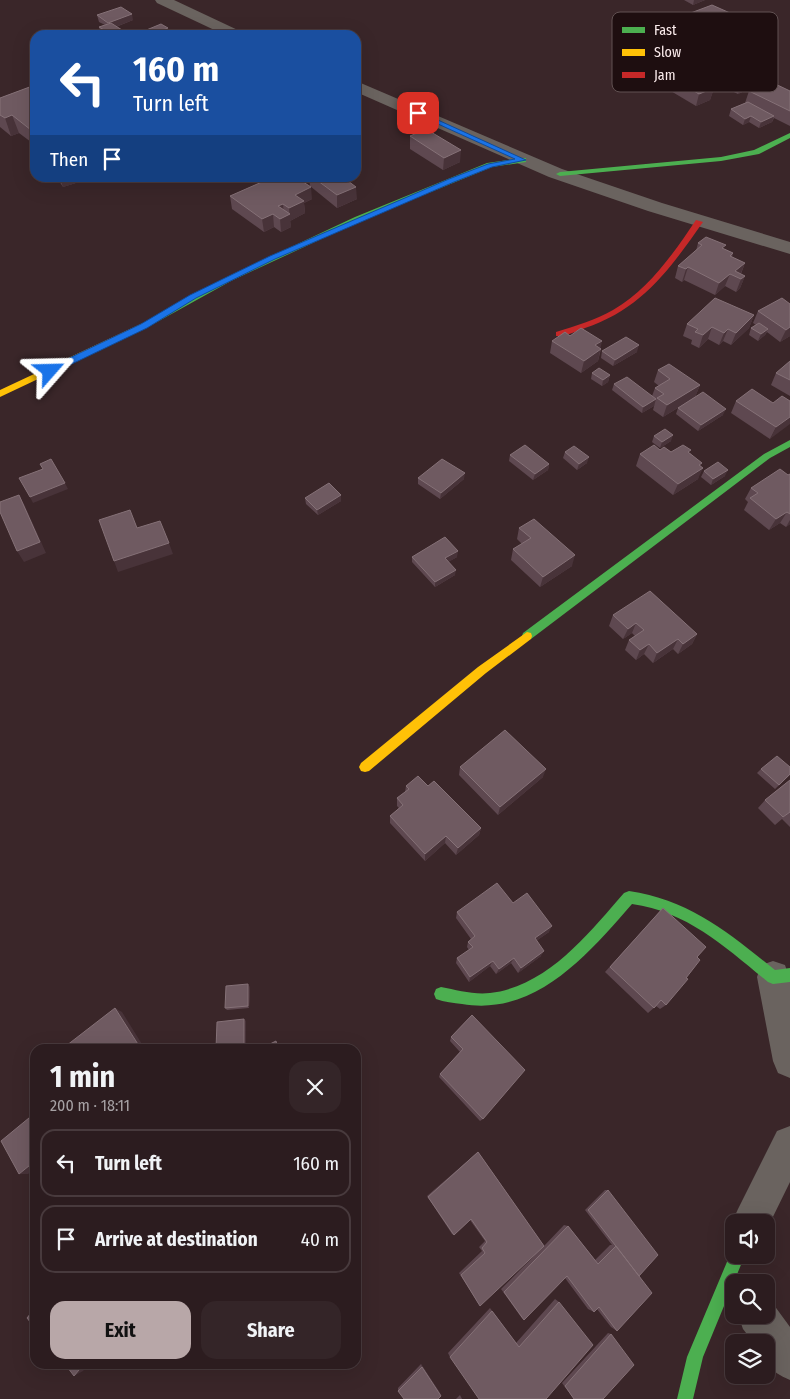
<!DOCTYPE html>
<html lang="en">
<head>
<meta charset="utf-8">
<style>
	body { margin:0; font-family:"Fira Sans Condensed",sans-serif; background:#342528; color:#f1f3f6; height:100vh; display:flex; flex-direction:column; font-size:19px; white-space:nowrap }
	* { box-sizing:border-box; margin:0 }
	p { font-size:16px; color:#a6a1a4 }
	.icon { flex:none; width:28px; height:28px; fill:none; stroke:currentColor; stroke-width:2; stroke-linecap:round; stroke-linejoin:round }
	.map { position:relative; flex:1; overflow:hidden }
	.details { position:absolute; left:30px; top:1044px; width:331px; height:325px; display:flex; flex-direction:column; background:#2c1c1f; border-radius:15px; box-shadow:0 5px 20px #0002,0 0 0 1px #483a3d }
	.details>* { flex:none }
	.banner { position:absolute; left:30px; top:30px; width:331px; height:152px; border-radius:15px; box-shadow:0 5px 20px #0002,0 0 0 1px #483a3d; background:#1a4fa0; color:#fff; overflow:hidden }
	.fabs { position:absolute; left:725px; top:1214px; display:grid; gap:10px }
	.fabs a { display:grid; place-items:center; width:50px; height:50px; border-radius:10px; background:#2c1c1f; box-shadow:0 5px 20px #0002,0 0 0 1px #483a3d; font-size:25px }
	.pin { position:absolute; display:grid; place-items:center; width:42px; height:42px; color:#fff; margin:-21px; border-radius:10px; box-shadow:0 2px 8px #0006 }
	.me { position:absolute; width:55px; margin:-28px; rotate:65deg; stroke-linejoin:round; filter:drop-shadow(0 0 4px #0008) }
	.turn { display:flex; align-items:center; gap:18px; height:105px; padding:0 20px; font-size:22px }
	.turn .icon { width:65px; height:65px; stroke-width:2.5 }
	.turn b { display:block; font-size:35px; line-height:42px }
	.then { display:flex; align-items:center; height:48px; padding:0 20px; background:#0003; gap:10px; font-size:19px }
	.round { display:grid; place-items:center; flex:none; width:52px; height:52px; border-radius:15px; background:#342528 }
	.headline { display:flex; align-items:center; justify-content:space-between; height:85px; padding:0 20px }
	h1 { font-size:30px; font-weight:700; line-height:38px }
	.button { display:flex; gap:10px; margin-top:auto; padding:10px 20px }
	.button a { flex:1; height:58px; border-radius:15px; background:#b8a7a8; color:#111; font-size:20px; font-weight:700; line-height:58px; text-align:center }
	.button a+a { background:#342528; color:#f1f3f6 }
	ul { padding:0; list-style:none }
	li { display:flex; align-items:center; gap:15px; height:68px; margin:0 10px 8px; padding:0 10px; border:2px solid #483a3d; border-radius:15px }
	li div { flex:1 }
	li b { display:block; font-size:19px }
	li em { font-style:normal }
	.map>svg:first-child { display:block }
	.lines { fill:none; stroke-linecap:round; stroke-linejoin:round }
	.street { fill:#6a635f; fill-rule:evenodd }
	.fast { fill:#4caf50; fill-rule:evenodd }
	.slow { fill:#ffc107; fill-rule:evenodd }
	.jam { fill:#c62828; fill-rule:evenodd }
	.wall { fill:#5e4850 }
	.shaded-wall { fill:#483339 }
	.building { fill:#6f5a61; stroke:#857177 }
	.route { fill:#1a73e8; stroke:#114b97 }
	.key { fill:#1e0e10; stroke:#615152; stroke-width:1 }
	.key-label { font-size:14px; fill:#fceced }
</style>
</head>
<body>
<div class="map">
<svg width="790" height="1399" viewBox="0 0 790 1399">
	<rect width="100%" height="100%" fill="#3a2629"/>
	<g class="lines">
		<!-- street -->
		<path class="street" d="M155,0H174L242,32L245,35H225L157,3Z
			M356,81L562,169L662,203L790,242V254L648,211L549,177L356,92Z
			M773,961L785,965L790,980V1078L778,1073L773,1061L757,977L761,965Z
			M790,1126V1182L766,1231V1222H734V1225L732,1222L738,1209L777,1131Z
			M766,1299L771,1301L790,1327V1380C769,1371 766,1365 766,1342H753L743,1329L738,1315H766Z"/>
		<!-- fast -->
		<path class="fast" d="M790,133V138L759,154L721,161L560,176L556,174L560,172L721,157L754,150Z
			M523,158H526V162L492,167L360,221L231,281L148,327H142L141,325L225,278L355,217L487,163Z
			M790,440V447L770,458L531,639H523L522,636L523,633L764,454Z
			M629,891C690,900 729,933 775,970L790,968V982L773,984L768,982C725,947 688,912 632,904C589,953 536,1017 462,1004C454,1003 444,1002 436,999L434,994L436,989L441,987C457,990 474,995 490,993C548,986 589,933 624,893Z
			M734,1249V1255H745L703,1357L693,1399H677L687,1357L732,1250Z"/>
		<!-- slow -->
		<path class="slow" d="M145,322L148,323V327L0,397V390Z
			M527,632L531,633L532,636L531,639L486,673L369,771L365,772L361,771L359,767L361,763L478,667Z"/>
		<!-- jam -->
		<path class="jam" d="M696,220L703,222C670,269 642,309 585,328C577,331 565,337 556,336V332C575,326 596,320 613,310C649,289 673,254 696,220Z"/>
	</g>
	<!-- wall -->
	<path class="wall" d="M684,0H705L693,5Z
		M730,13L727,25L705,35L697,32L689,35L678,29L680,17Z
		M97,15L133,20L116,27L122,30L123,35H103L101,34L99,27L105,25L99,22Z
		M168,28L169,34L167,35H145L144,31Z
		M733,57L767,61L769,63L767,69L757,74L754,72L751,74L747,73L760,79L757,85L738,94L717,84L719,77L737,69L732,67L733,64L731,63Z
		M712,70L709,83L707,84L714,88L710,100L696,106L664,87L667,75Z
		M35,85V145L19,133L11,136L0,127V98Z
		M749,91H790V126L774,118L772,122L759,128L749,122L743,125L729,116L731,109L745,103Z
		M410,136L460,162L443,170L410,149Z
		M57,178H92L63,187Z
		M309,178H344L357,199L337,208L310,186Z
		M230,196L312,199L304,203L305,213L290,221L291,227L281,232L274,227L264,232L232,209Z
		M698,243L724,249L733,253L732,257L745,263L741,274L745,276L740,288L736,292L725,286L715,295L684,280L682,282L675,278L678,266L696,251Z
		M790,304V336L780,342L767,332L765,335L758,341L749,335L751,328L756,325L753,323L758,311Z
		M754,315L749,328L731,345L723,341L719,345L708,339L699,348L691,344L692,340L683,336L687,324Z
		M570,336L601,349L598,361L581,373L550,353L552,341Z
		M602,351L637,352L613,366L601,358Z
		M790,361V396L771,385L776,373Z
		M658,370L700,385L695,397L723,415L698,431L676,414L678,408L694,398L663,417L653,410L655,403L654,406L642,413L612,390L614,384L652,396L655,388L659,386L654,382Z
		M592,373L610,375L608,382L602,386L591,379Z
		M736,401L773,403L790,401L770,439L731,413Z
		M654,436L671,441L660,448L652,442Z
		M660,450L671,452L690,453L701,466L698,479L673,495L636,466L640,454Z
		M565,452L587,463L577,470L563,458Z
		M510,455L549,464L548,470L533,480L509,461Z
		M704,471L725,476L711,485L701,477Z
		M790,474V524L786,527L780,523L769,530L744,510L748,502L745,499L751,488L788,475Z
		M418,478L464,479L440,499L418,484Z
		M305,498L341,501L318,515L306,504Z
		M519,528L572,566L540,587L511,560L513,549L522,544L517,539Z
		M412,557H457L448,562L455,575L435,587L412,562Z
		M613,615L697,634L692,644L678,654L673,649L653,663L644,654L636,660L625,650L629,640L635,636L632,633L623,639L609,626Z
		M460,767L543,777L498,815L459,775Z
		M761,769L790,775L775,789L757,773Z
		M790,780V827L782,819L775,825L758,808L765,800Z
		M406,786H428L481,828L479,835L456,855L445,843L425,861L390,823V816L399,808L397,806V798L405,792Z
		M513,903L549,932L536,941L541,956L518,973L511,963L496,974L490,966L469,982L456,963L457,958L469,950L467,947L468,942L471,939L456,918L457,912Z
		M663,908L697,957L686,978L666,1005L660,1009L656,1006L648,1013L605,972Z
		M250,987L249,1008L227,1010L225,1008Z
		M472,1015L483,1119L480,1121L439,1077L440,1074L460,1052L450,1041L451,1037Z
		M478,1152L544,1246L564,1225L568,1226L595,1260L610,1245H612L585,1210L605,1190H608L639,1276L617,1331L611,1327L597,1309L594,1312L588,1309L565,1278L524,1320L521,1317L501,1289L535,1255L478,1303L459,1273L482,1251L479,1247L485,1241L470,1220L454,1235L452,1234L427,1196Z
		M555,1299L559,1302L546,1399L450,1357L448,1353L490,1308L516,1343Z
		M608,1333L611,1334L603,1399H574L562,1383Z
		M421,1364L440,1393L441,1396L398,1391V1388Z
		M460,1395L462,1399H456Z"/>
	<!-- shaded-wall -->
	<path class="shaded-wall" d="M694,0H705L693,5Z
		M730,13L727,25L705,35L708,23Z
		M132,14L133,20L110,29L108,23Z
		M700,20L697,32L689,35L692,23Z
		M168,28L169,34L167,35H150Z
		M122,30L123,35H111V34Z
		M768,59L766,64L769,63L767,69L757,74L759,67L764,60Z
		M756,66L754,72L751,74L753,68Z
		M712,70L709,83L692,89L695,77Z
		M760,79L757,85L738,94L740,88Z
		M714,88L710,100L696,106L699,94Z
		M12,115L19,133L11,136L5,118Z
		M751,116L749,122L743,125L745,119Z
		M774,116L772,122L759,128L761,122Z
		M35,128V140L31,130Z
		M461,150L460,162L443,170L444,158Z
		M60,178H92L63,187Z
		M311,187L312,199L304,203L305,213L290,221L289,208L295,195Z
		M356,187L357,199L337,208V195Z
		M283,204L284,216L278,206Z
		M273,214L274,227L264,232L262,219Z
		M290,214L291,227L281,232L280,219Z
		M745,263L740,275L735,271Z
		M688,267L684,280L682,282L686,269Z
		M730,274L725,286L715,295L719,283Z
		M745,276L740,288L736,292L741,279Z
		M754,315L749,328L731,345L736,333Z
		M712,327L708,339L699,348L703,335Z
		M790,327V336L780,342L786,330Z
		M728,329L723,341L719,345L724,333Z
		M768,329L765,335L758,341L761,334Z
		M602,341L598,361L581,373L584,361L595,345Z
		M639,345L637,352L613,366L615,360Z
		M610,375L608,382L602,386L603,380Z
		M700,385L695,397L663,417L667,405Z
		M656,399L654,406L642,413L643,407Z
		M726,409L723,415L698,431L701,425Z
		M790,417V424L770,439L776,427Z
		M673,435L671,441L660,448L662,442Z
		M589,457L587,463L577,470L579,464Z
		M702,463L699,470L703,468L698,479L673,495L678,484Z
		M549,464L548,470L533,480L535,474Z
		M728,470L725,476L711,485L713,479Z
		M465,473L464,479L440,499L441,493Z
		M65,483L68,489L33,503L30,497Z
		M19,495L25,506L46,553L24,562L17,551Z
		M341,495V501L318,515L317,510Z
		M787,512L780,523L769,530L776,519Z
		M790,520V524L786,527Z
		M169,543L173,554L118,572L114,561Z
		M458,551L457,557L445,564V558Z
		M575,555L572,566L540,587L543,577Z
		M456,570L455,575L435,587V582Z
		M636,623L632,633L623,639L628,629Z
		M697,634L692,644L678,654L683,644Z
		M678,639L673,649L653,663L657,653Z
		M649,644L644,654L636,660L640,650Z
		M546,769L543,777L498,815L500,807Z
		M481,828L479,835L456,855L458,848Z
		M446,836L445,843L425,861V854Z
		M552,926L549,932L532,944L535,938Z
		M544,951L541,956L518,973L521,968Z
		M514,958L511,963L496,974L499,969Z
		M493,961L490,966L469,982L470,977Z
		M248,984L250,987L249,1008L248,1006Z
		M115,1008L122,1012L145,1049H141Z
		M244,1019L246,1021V1049H244Z
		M35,1161V1169L28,1174H19Z
		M84,1364H89L83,1371L74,1376Z
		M421,1364L440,1393L441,1396L422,1367Z"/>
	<!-- building -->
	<path class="building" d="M712,5L730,13L708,23L700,20L692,23L680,17Z
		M121,7L132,14L108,23L97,15Z
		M111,23L122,30L111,34L99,27Z
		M161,24L168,28L150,35L144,31Z
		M698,63L712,70L695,77L714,88L699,94L667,75Z
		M769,81L790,91V111L749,91Z
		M35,85V128L31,130L12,115L5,118L0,115V98Z
		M748,102L774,116L761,122L751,116L745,119L731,109Z
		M426,129L461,150L444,158L410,136Z
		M271,178H297L311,187L295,195L304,201L289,208L283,204L278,206L290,214L280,219L273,214L262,219L230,196Z
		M314,178H344L356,187L337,195Z
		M706,237L726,245L722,248L733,253L730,256L745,263L735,271L745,276L741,279L730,274L719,283L688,267L686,269L678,266L702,245L698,243Z
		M715,298L754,315L736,333L728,329L724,333L712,327L703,335L695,332L698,329L687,324Z
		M782,298L790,304V327L786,330L758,311Z
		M759,323L768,329L761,334L751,328Z
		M581,328L602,341L595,345L601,349L584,361L552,341L565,332L570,336Z
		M626,337L639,345L615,360L602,351Z
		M790,361V380L776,373Z
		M669,364L700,385L667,405L657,398L664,394L655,388L670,379L658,370Z
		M599,368L610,375L603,380L592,373Z
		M627,377L656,399L643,407L614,384Z
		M752,389L773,403L782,396L790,401V417L776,427L736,401Z
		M703,392L726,409L701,425L678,408Z
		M665,429L673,435L662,442L654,436Z
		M525,445L549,464L535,474L510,455Z
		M654,445L660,450L664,447L671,452L683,445L691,450L688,452L702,463L699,465L703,468L678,484L640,454Z
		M574,446L589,457L579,464L565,452Z
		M51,459L65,483L30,497L19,478L43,469L40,464Z
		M442,459L465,473L441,493L418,478Z
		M718,462L728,470L713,479L704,471Z
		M780,469L788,475L790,474V514L787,512L776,519L750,498L758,493L751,488Z
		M329,483L341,495L317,510L305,498Z
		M19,495L40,542L17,551L0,512V502Z
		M130,510L137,528L160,521L169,543L114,561L99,520Z
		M534,519L575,555L543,577L513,549L531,538L519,528Z
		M445,537L458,551L445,558L456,570L435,582L412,557Z
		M650,591L697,634L683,644L678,639L657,653L649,644L640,650L629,640L644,630L636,623L628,629L613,615Z
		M505,730L546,769L500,807L460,767Z
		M777,756L790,767V774L779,785L761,769Z
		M418,776L428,786L434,781L481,828L458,848L446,836L425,854L390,816L403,805L397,798L409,789L406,786Z
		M790,780V812L783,817L765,800Z
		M497,883L513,903L527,893L552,926L535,938L544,951L521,968L514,958L499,969L493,961L470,977L457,958L473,947L468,942L475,936L457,912Z
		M663,908L706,947L697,957L700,960L686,978L688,979L666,1005L661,1000L654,1008L610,967Z
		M248,984V1006L225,1008L226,986Z
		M115,1008L141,1049H62Z
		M472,1015L525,1070L483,1119L440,1074L463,1049L451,1037Z
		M244,1019V1049H216L217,1022Z
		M276,1041L278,1049H260Z
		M35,1113V1161L19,1174L1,1141Z
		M478,1152L544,1246L480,1306L461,1275L485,1253L482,1248L487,1242L471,1219L454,1235L428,1197Z
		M608,1190L658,1255L639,1276L588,1210Z
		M568,1226L598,1264L616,1246L652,1293L617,1331L599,1307L594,1312L567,1276L524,1320L504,1292Z
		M559,1302L593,1345L546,1399H479L450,1357L492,1311L519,1347Z
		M35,1308V1328L27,1318Z
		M611,1334L634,1365L603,1399H574L565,1386Z
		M65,1364H84L74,1376Z
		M422,1367L441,1396L438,1399H404L398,1391Z"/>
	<!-- route -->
	<path class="route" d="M418,111L526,160L492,167L454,182L275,259L196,298L147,328L53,373H46V369L141,324L190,295L270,256L449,179L488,164L515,159L416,114V111Z"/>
	<!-- legend -->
	<rect x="612" y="12" width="166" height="80" rx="8" class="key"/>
	<rect x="622" y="27" width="23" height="6" fill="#4caf50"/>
	<rect x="622" y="49" width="23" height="7" fill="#ffc107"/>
	<rect x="622" y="72" width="23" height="6" fill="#c62828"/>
	<g class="key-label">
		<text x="654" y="35">Fast</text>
		<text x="654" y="57">Slow</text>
		<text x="654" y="80">Jam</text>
	</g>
</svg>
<div class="fabs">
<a><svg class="icon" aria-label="sound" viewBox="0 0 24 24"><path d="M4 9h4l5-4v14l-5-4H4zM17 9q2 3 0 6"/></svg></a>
<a><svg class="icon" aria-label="search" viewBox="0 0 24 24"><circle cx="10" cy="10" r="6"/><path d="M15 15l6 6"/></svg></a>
<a><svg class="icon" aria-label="layers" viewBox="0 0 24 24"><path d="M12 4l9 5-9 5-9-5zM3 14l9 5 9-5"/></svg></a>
</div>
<div class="pin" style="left:418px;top:113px;background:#d93025"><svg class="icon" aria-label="arrive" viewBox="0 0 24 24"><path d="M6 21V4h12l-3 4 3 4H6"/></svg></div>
<svg class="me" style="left:50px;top:371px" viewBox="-20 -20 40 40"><path d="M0-17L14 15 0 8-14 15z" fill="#1a73e8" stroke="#fff" stroke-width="4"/></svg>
<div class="banner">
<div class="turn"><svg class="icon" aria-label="left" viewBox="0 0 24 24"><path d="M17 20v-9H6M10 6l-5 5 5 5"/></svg><div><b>160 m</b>Turn left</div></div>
<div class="then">Then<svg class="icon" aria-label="arrive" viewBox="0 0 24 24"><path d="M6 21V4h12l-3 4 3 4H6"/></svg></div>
</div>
<section class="details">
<div class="headline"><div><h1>1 min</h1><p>200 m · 18:11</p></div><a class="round"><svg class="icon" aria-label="close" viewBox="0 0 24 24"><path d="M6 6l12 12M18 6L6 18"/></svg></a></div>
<ul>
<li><svg class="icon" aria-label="left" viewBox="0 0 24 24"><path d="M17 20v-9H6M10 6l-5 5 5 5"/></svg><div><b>Turn left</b></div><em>160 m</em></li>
<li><svg class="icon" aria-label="arrive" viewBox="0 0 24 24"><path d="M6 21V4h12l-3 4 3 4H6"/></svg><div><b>Arrive at destination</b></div><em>40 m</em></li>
</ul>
<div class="button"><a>Exit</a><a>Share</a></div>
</section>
</div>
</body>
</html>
